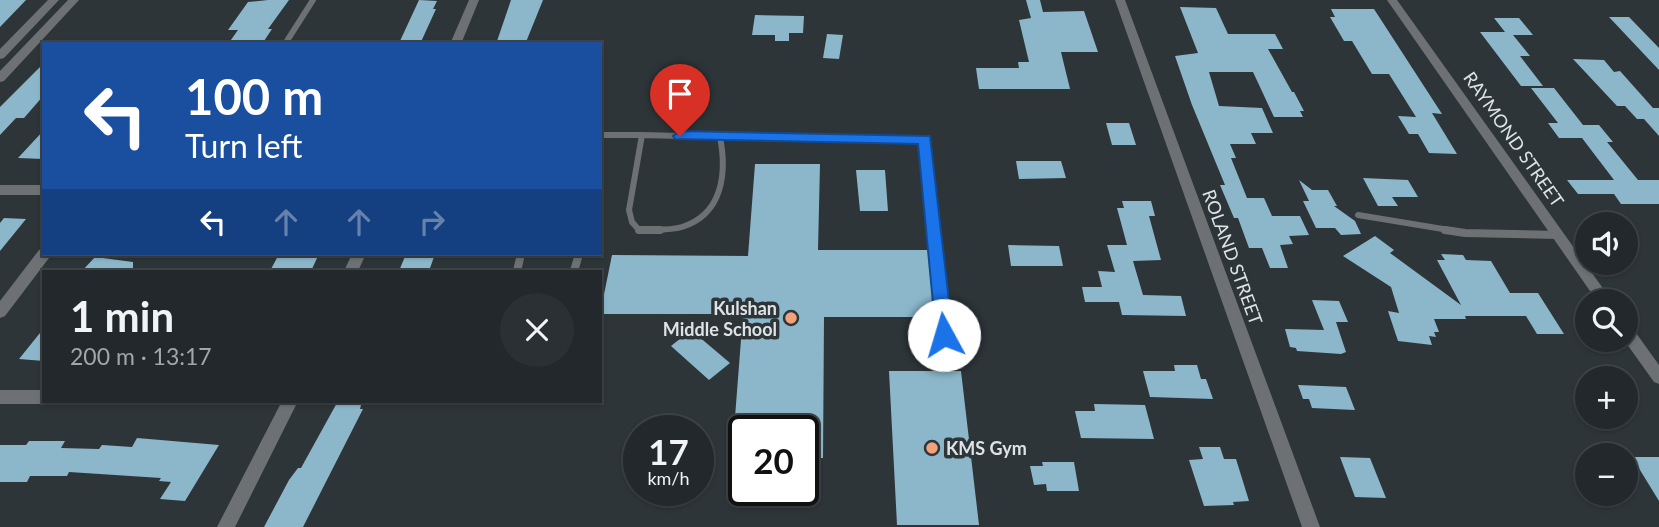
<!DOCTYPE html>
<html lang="en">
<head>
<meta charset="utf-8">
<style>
	body { margin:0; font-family:Lato,sans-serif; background:#2a3033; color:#f1f3f6; height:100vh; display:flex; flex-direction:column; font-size:26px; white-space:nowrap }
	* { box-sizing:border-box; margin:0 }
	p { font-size:23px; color:#a2a6a9 }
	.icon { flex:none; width:38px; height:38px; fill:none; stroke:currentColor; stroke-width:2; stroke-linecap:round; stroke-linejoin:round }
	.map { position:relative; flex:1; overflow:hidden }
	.sheet { position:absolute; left:42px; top:270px; width:560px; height:133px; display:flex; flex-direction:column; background:#22282b; border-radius:0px; box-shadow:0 2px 5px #0004,0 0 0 2px #3f4447 }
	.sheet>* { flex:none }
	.top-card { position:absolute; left:42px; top:42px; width:560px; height:214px; border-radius:0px; box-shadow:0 2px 5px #0004,0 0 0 2px #3f4447; background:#1a4fa0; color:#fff; overflow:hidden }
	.fabs { position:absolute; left:1575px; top:212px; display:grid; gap:14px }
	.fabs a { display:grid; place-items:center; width:63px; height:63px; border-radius:50%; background:#22282b; box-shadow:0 2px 5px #0004,0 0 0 2px #3f4447; font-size:35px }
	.speed { position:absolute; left:623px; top:415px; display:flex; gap:14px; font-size:35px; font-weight:700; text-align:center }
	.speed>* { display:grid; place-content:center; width:91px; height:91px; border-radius:50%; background:#22282b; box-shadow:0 2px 5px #0004,0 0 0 2px #3f4447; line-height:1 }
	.speed small { font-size:18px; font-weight:400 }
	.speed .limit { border:4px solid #111; border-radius:10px; background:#fff; color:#111 }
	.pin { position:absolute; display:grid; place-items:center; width:60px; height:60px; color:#fff; margin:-72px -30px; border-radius:50% 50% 50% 0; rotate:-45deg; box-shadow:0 0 7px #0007 }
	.pin .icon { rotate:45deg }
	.me { position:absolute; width:77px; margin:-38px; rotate:354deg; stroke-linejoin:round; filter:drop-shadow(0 0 5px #0008) }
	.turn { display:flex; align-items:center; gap:24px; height:147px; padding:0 28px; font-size:32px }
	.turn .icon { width:91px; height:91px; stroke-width:2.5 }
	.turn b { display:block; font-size:49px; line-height:60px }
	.lanes { display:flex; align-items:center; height:66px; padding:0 28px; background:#0003; justify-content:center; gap:35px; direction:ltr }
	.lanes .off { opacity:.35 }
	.round { display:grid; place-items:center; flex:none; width:74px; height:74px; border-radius:37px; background:#2a3033 }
	.head { display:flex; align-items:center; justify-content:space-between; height:119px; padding:0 28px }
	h1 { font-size:42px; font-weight:700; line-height:52px }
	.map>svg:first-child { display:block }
	.building { fill:#8cb7cb }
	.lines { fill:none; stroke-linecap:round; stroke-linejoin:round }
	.lane-far1 { stroke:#6d7173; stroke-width:6 }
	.lane { stroke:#6d7173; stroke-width:8 }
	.street { fill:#6d7173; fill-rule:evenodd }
	.route { fill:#1a73e8; stroke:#114b97; stroke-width:2 }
	.poi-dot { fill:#f1a27b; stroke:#2d3539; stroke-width:2.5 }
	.labels { text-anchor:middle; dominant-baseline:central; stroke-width:7; stroke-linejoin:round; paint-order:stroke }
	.street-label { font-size:18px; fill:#dee3e5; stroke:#2d3539 }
	.poi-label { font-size:18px; font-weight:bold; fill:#dee3e5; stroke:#2d3539; text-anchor:end }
</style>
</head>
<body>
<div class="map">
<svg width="1659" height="527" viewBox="0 0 1659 527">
	<rect width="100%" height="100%" fill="#2d3539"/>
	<!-- building -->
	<path class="building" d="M0,0H26L0,27Z
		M268,0H289L268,29H272L262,44H228L238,30H228L248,2Z
		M419,0L437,1L433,9H436L420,44H402L403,41H400Z
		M511,0H543L526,42L496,44Z
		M1026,0H1040L1043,12L1084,11L1098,52H1061L1070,89H979L976,68H1019L1018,62H1029L1019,20L1031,18Z
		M1180,7L1216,8L1228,34H1275L1283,49H1268L1292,92H1294L1304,111H1300L1303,117H1274L1253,72H1209L1219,106L1262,108L1273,133H1251L1256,144H1230L1236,158H1231L1247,198H1264L1272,216H1300L1309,235L1289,236L1293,244L1280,245L1288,268H1270L1262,248H1249L1238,218H1234L1220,185H1225L1192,105L1175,56L1198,53Z
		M1331,9H1374L1442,114L1432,113L1457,154L1429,153L1418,134H1409L1398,116L1416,117L1389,74H1372L1352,41H1344L1330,17H1335Z
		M755,15L804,16L803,33H789V41H775V35H752Z
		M1609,17H1629L1659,48V70Z
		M1494,18H1519L1533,35H1513L1530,56H1520L1543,86H1521L1480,32H1505Z
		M827,34L843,35L839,59L823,58Z
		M1573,59L1604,60L1614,72L1620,71L1653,108H1659V136L1644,119H1637L1625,106H1617Z
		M44,63V95L24,118H16L0,135V107Z
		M1531,88H1554L1583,125H1599L1613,142H1607L1638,180H1659V204H1621L1614,194H1578L1567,180H1614L1582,138H1559L1548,123H1558Z
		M1106,123H1129L1136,145H1112Z
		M44,130V159L18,158Z
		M1016,161H1061L1066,178L1019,179Z
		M755,164H820L818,250H929L936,317H824L823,458H803V430H734L743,314H600L612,255L748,256Z
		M856,170H885L888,211H860Z
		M1363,178L1408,180L1418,197H1392L1398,206H1378Z
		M1299,180L1312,190H1328L1337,206H1334L1355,221L1361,234L1341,235L1335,228H1316L1303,201H1309Z
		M1122,201H1151L1155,216H1149L1161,260L1133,261L1143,295L1181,296L1186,316L1122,315L1119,302H1085L1082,287H1102L1098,271L1115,272L1107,245H1127L1117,208H1124Z
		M4,218L26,219L0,251V223Z
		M1375,236L1394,250L1390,253L1461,305L1437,260H1445L1441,254L1463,255L1466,260L1491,261L1510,293H1538L1564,334H1537L1526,316H1465L1466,319H1434L1439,332H1434L1436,337L1429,336L1432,345L1398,341L1388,311L1399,313L1391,287L1343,256Z
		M1008,245L1059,246L1063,266H1011Z
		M279,254H319L311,271H270Z
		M406,254H435L429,271H399Z
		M95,257L133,262V271H82Z
		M1312,300L1339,301L1348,322H1336L1346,352L1341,354L1297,351L1296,348L1290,347L1285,329L1324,330Z
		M44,328V361L19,359Z
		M691,330L730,363L709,380L671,346Z
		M1174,365H1197L1201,379H1206L1213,399L1150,397L1143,371H1175Z
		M889,371H961L979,525H897Z
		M1298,385L1346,387L1355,410L1312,408L1309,399H1303Z
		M338,401H362L360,409H363L303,527H264L289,480L298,468H301Z
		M1094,404L1145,405L1154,439L1081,438L1075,411H1095Z
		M137,438L219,445L185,501L160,499L171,482L159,481L161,478L69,472L67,476H30L27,482H0V445H26L29,441H65L61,448L99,449L102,445L132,447Z
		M1199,447H1220L1224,459H1236L1249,501L1233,502L1234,505L1204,506L1189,460L1203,459Z
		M1340,457L1370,458L1386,498L1355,497Z
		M1632,457H1659V501Z
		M1042,462H1074L1079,491H1047L1046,484L1034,485L1030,466H1043Z"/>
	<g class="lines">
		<!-- lane-far1 -->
		<path class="lane-far1" d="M285,44L313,0
			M600,135H642
			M642,135L720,137C727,173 723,214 682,227C669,231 653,229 639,230L632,222L629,210Z
			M720,137L925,140L934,231
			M600,171V176
			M1358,215L1455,231"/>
		<!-- lane -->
		<path class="lane" d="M639,230H660
			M934,230L944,335
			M1445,230L1465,233L1558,235
			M517,271L521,254
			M574,271L579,254"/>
		<!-- street -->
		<path class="street" d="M48,0H59L4,58L0,59V49Z
			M68,0H79L4,81L0,82V71Z
			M469,0H479L461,44H450Z
			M1115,0H1125L1320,527H1302Z
			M1387,0H1397L1612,301H1597Z
			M0,185H44V195H0Z
			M44,249V254H51L49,258L5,316L0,318V301L39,250Z
			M352,254H366L358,271H344Z
			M1626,324L1631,326L1659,365V384L1654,382L1624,340Z
			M0,390H44V401H50L44,404H0Z
			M282,401H298L235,527H217Z"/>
	</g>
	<!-- route -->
	<path class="route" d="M680,131L930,136L953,335L950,340H938L936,335L918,144L675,139L673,136Z"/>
	<!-- markers -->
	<g class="poi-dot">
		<circle cx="791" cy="318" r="7"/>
		<circle cx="932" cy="448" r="7"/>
	</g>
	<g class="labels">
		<!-- street labels -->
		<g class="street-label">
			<text transform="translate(1514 139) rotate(55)">RAYMOND STREET</text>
			<text transform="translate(1233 257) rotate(70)">ROLAND STREET</text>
		</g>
		<!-- poi labels -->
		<g class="poi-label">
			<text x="777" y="308">Kulshan<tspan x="777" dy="21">Middle School</tspan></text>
			<text x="946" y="448" text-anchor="start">KMS Gym</text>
		</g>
	</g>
</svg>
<div class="fabs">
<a><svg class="icon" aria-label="sound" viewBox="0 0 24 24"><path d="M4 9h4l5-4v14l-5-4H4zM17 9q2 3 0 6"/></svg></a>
<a><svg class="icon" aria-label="search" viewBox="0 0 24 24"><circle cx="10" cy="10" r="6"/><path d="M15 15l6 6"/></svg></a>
<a>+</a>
<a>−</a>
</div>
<div class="speed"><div>17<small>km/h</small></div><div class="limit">20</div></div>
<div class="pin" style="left:680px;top:136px;background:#d93025"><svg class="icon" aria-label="arrive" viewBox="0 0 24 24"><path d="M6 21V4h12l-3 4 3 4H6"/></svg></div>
<svg class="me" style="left:944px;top:335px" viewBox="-20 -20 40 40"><circle r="19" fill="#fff"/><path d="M0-13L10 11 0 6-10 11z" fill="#1a73e8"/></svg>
<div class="top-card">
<div class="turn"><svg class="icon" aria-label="left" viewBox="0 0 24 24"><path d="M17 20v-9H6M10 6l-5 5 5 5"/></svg><div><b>100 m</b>Turn left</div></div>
<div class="lanes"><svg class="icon" aria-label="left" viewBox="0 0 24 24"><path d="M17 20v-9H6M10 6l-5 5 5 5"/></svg><svg class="icon off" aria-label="ahead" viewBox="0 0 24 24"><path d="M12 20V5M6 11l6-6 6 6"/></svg><svg class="icon off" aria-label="ahead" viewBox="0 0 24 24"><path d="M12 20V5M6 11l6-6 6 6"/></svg><svg class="icon off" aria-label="right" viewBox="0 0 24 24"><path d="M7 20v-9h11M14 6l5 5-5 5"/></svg></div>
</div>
<section class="sheet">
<div class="head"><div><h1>1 min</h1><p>200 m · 13:17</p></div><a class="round"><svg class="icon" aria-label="close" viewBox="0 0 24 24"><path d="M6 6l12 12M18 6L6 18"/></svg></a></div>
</section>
</div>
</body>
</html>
